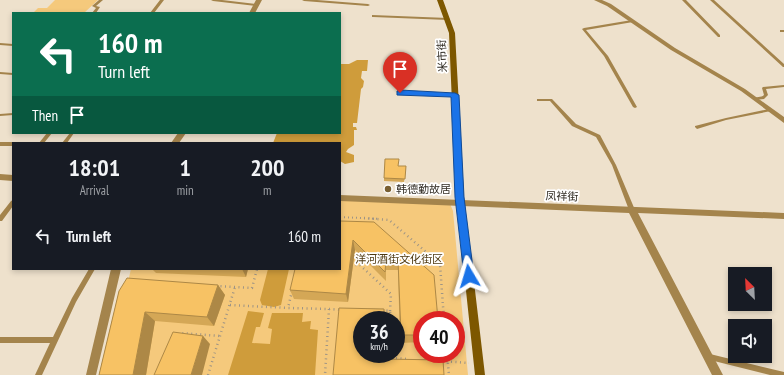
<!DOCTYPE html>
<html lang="en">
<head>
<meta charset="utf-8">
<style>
	body { margin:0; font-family:"PT Sans Narrow","Noto Sans SC",sans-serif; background:#20242c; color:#f1f3f6; height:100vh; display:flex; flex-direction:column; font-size:15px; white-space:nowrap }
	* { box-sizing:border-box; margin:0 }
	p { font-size:13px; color:#9ea1a6 }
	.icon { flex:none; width:22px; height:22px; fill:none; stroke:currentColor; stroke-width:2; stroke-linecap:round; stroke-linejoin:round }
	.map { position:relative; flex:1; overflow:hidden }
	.details { position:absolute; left:12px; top:142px; width:329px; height:128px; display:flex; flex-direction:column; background:#171b24; border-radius:0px; box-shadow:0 2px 6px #0003 }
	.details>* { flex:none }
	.banner { position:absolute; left:12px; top:12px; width:329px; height:122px; border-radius:0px; box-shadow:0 2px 6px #0003; background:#0b6e4f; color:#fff; overflow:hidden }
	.needle { width:26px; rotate:336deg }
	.buttons { position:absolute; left:728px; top:267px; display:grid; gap:8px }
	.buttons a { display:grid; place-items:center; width:44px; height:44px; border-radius:0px; background:#171b24; box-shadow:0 2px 6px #0003; font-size:20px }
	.speed { position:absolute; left:353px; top:311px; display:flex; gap:8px; font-size:20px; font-weight:700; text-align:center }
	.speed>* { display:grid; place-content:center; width:52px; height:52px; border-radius:50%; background:#171b24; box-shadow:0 2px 6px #0003; line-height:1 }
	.speed small { font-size:10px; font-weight:400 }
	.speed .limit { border:6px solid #d22; background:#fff; color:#111 }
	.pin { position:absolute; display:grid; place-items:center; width:34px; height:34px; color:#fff; margin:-41px -17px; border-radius:50% 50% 50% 0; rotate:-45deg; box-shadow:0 0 4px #0007 }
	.pin .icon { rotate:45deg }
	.me { position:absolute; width:44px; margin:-22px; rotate:353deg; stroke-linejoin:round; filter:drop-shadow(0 0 3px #0008) }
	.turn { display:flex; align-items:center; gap:14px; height:84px; padding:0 20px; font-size:18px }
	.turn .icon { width:52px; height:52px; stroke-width:2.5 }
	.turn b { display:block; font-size:28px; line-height:34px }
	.then { display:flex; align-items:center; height:38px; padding:0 20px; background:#0003; gap:8px; font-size:15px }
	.eta { display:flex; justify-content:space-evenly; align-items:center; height:68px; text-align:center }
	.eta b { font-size:24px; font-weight:600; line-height:28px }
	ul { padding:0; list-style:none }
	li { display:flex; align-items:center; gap:12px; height:52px; padding:0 20px }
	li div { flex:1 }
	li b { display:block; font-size:15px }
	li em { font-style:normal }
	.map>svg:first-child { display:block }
	.green { fill:#f5c97c; fill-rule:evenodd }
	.water { fill:#cf9c3b }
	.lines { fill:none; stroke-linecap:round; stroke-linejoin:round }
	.path-far1 { stroke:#9e9485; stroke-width:2; stroke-dasharray:1 3; stroke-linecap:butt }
	.path { stroke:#9e9485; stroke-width:2.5; stroke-dasharray:1 3.5; stroke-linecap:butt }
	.lane { fill:#a4844c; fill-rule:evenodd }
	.street { fill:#a4844c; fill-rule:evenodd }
	.secondary { fill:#7d5700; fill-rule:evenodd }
	.wall { fill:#d4a756 }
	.shaded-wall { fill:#ad8846 }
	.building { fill:#f7c264; stroke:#ad8846 }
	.route { fill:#1a73e8; stroke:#114b97 }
	.poi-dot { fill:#795f31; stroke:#fff; stroke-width:1.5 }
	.labels { text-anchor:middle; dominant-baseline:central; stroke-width:3.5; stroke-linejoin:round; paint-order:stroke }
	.street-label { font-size:11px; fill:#322d25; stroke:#fff }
	.poi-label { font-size:11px; fill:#322d25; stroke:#fff; text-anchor:start }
	.park-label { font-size:11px; fill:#4f3a12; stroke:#fff }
</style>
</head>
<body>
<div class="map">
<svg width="784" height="375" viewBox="0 0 784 375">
	<rect width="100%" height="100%" fill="#eee1cc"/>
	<!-- green -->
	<path class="green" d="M55,0H98L84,13H33L38,8H47Z
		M340,197L449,201L453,211L468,375H106L131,269H340ZM362,320H396V354H362ZM422,320H456V354H422Z"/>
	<!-- water -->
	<path class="water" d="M357,60H368L367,71H362L361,78L364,81L363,87L361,89L357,123H353V127H356L357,130H354V145L348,149L346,152L354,155V162L345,164L340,161V143H273L277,133H340V64H349Z
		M268,269H289L281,305L274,307L262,305L260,300Z
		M248,311L264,313L260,327H256L252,343L270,344L272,329L268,328L272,313H303L302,322L311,321L310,329L318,330L315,375H228Z"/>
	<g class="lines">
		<!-- path-far1 -->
		<path class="path-far1" d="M340,217L380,219"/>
		<!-- path -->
		<path class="path" d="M364,218L389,220L440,264L444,320
			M351,265H360L391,294L390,311
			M216,286L252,288L257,269
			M292,291L288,308L329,309L325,375
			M230,305L288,308
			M329,309L342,310
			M382,310L390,311L391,320
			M179,335L180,333L220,336
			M391,354V358L408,359
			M447,354L449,375
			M442,361L469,363
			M208,375L235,287"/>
		<!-- lane -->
		<path class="lane" d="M99,0H103L96,6L100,7L96,13H92L96,8L92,6Z
			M160,0H164L154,13H150Z
			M211,0H222L257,4L259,5L257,6L213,1Z
			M302,0H317L368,4L370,5L368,6L304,1Z
			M682,0H686L720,35V37H718Z
			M710,0H714L784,64V67H783Z
			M372,15L448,18L450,19L448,20L373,17H372Z
			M632,20H633V22L586,30L608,56L637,107L635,108L633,107L604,56L582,29L584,28Z
			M780,30H784V32H780Z
			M0,43L13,44V46L0,45Z
			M0,72L13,73V75L0,74Z
			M784,85V87L766,89L768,95L764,99L755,100L753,99C756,96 761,98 764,95L762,88L763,87Z
			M399,92L455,94L457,95L455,96L400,94L398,93Z
			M537,99H552L576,124L600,135L616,165L635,210L634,211H630L629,210L612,165L596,137L572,126L550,101H537Z
			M769,109L771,110V111L726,120L697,129L695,127V126L726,118Z
			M13,113V115L0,116V114Z
			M47,133H52L44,143H39Z
			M70,133H74L67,143H62Z
			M0,142H13L15,143H13V146H0Z
			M13,200V206L2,221H0V215L11,201Z
			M89,269H95L76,302L42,375H35L50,343H0V337H53L72,298Z
			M710,354L784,372V375H770L710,360L708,359L707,357L708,355Z"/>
		<!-- street -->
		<path class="street" d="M256,0H262L255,13H249Z
			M594,0H602L611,4L675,48L745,89L784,117V123L741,91L671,50L607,6Z
			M178,133H186L179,143H171Z
			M0,174L13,175V181L0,180Z
			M340,195L784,213V219L638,213L723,375H712L629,213L340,201Z
			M111,269H121L96,375H86Z"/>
		<!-- secondary -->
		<path class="secondary" d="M437,0H443L455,33L464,197L485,375H475L456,197L449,33Z"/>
	</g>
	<!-- wall -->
	<path class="wall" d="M399,166H406L404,182L384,181V178Z
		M340,221L434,275L422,320V342L400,343L398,270H386V281L355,250L348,302L294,299L290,290Z
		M152,269H248L246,277L156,273Z
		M218,285L225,295L214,326L155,321L146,375H99L119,291Z"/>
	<!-- shaded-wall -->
	<path class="shaded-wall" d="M353,240L355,250L348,302L346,294Z
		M242,269H248L246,277Z
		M218,285L225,295L214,326L207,317Z
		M145,312L155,321L146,375H133Z
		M203,336L210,344L202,375H191Z"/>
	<!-- building -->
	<path class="building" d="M385,159H399L398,166H406L405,179L384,178Z
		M340,221L374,222L434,275L438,320H422V335H401L398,260H386L385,272L353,240L346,294L290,290L295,269H340Z
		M127,278L218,285L207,317L145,312L133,375H99L119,291Z
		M339,308L384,309V320H362V354H383V359L443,360L444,375H333Z
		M173,332L203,336L191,375H154Z"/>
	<!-- route -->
	<path class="route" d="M400,90L455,93L459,95L464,197L474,276L473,279L469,281L465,279L464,276L455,197L451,97L397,95V91Z"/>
	<!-- markers -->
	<circle class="poi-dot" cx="388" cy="189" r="4"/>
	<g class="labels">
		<!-- street labels -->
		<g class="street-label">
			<text transform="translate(442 56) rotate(-93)">米市街</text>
			<text transform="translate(562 196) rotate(2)">凤祥街</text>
		</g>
		<!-- poi labels -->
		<g class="poi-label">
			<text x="396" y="189">韩德勤故居</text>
		</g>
		<!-- park labels -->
		<g class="park-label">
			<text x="399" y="259">洋河酒街文化街区</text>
		</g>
	</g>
</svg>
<div class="buttons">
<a><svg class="needle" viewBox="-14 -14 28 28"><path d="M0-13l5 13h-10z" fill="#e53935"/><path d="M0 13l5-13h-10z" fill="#9ea1a6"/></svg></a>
<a><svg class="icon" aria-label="sound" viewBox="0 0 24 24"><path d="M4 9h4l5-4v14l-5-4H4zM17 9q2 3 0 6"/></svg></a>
</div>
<div class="speed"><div>36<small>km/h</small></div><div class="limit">40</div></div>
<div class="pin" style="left:400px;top:93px;background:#d93025"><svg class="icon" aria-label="arrive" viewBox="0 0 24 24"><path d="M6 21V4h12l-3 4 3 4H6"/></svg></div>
<svg class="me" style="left:469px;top:276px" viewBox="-20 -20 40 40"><path d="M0-17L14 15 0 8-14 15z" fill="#1a73e8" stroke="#fff" stroke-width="4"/></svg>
<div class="banner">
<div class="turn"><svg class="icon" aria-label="left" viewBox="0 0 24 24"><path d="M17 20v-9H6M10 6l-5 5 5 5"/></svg><div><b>160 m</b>Turn left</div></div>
<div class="then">Then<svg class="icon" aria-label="arrive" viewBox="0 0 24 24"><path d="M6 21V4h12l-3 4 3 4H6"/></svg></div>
</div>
<section class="details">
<div class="eta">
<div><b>18:01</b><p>Arrival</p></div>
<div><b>1</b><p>min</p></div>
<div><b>200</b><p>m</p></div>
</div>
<ul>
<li><svg class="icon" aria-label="left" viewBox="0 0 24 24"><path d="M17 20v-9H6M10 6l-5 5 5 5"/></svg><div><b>Turn left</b></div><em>160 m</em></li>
</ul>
</section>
</div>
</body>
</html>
